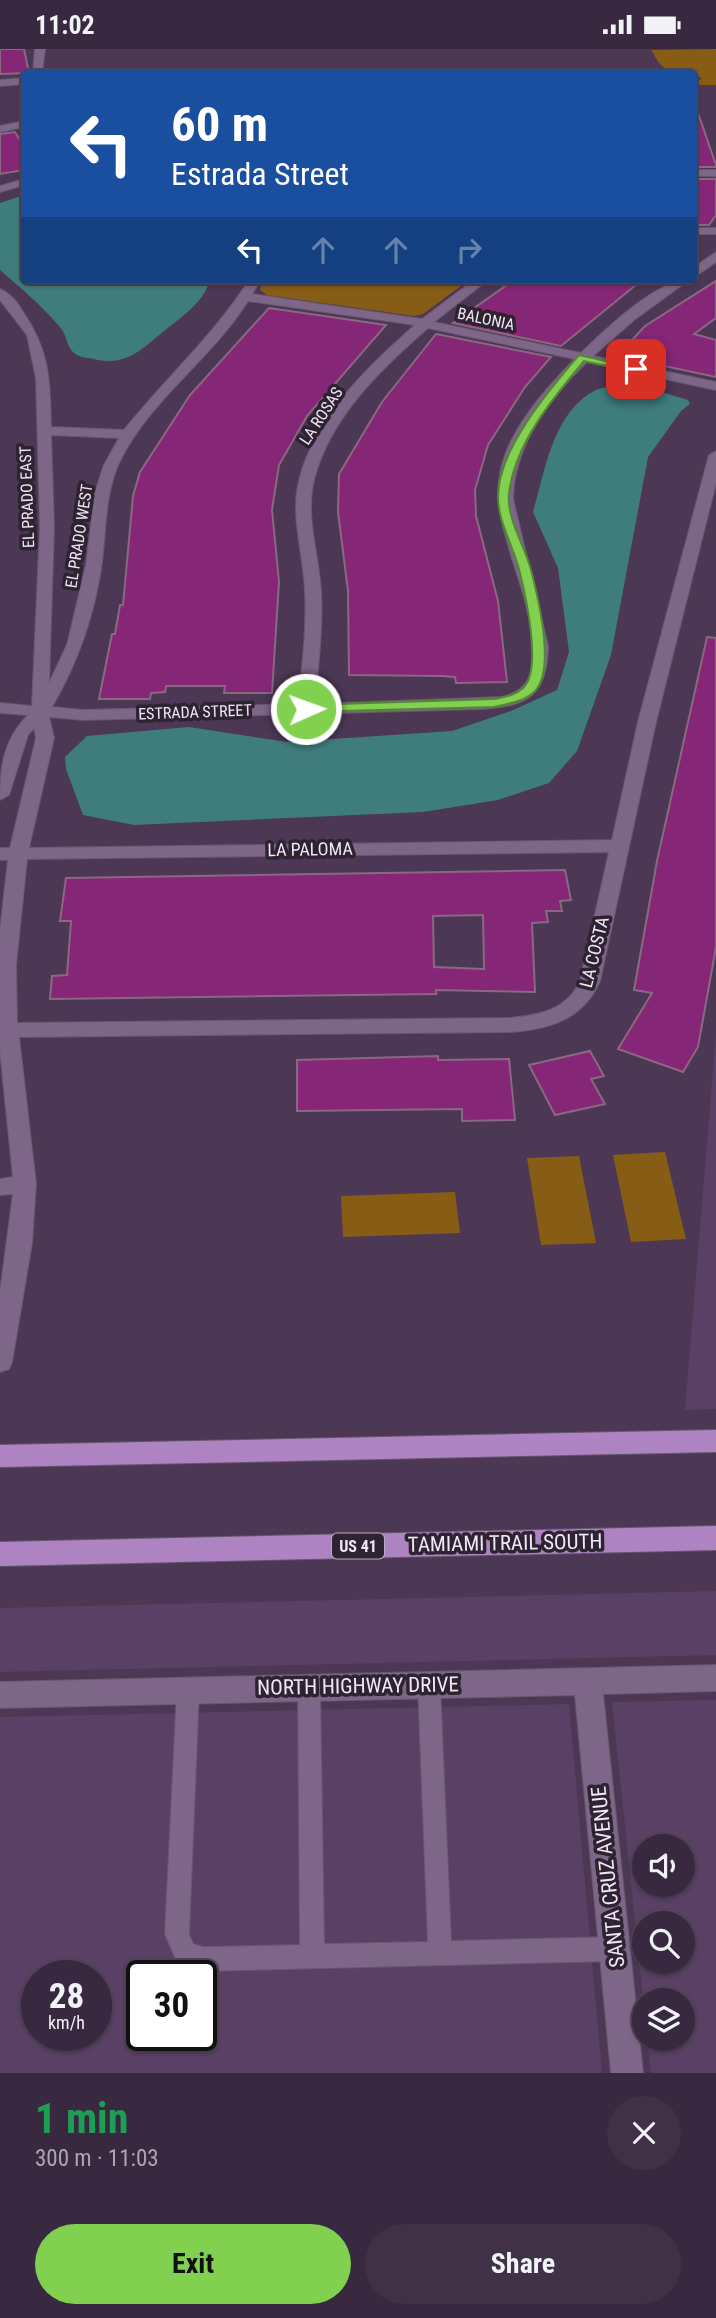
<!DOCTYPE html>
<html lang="en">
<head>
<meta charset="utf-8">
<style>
	body { margin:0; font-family:"Roboto Condensed",sans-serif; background:#403147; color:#f1f3f6; height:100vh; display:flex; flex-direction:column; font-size:26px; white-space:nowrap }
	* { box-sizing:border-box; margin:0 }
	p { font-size:23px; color:#aba6b1 }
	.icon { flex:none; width:38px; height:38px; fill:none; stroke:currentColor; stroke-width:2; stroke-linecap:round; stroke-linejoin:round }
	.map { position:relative; height:2024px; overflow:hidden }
	.drawer { display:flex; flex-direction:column; background:#392940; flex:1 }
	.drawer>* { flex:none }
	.hud { position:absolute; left:21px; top:21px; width:676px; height:214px; border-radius:7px; box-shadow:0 2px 5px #0004,0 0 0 2px #534559; background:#1a4fa0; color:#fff; overflow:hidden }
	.buttons { position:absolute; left:632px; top:1785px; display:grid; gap:14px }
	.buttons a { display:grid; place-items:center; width:63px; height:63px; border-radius:50%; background:#392940; box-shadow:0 2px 5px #0004,0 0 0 2px #534559; font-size:35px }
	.speed { position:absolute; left:21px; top:1911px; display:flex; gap:14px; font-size:35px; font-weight:700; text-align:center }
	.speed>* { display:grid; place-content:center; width:91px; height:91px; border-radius:50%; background:#392940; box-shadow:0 2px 5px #0004,0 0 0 2px #534559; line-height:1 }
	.speed small { font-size:18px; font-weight:400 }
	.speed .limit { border:4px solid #111; border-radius:10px; background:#fff; color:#111 }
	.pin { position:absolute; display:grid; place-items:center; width:60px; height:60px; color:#fff; margin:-30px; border-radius:14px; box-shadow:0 4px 10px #0006 }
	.me { position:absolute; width:77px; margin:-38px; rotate:88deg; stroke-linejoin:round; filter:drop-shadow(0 0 5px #0008) }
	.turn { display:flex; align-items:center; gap:24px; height:147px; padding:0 35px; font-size:32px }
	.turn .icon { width:91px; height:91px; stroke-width:2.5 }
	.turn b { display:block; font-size:49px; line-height:60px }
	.lanes { display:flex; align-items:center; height:66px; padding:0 35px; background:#0003; justify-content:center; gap:35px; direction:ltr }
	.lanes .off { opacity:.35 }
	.round { display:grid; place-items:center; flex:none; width:74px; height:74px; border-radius:37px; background:#403147 }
	.head { display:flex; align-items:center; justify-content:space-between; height:119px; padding:0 35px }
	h1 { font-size:42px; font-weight:700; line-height:52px; color:#1e9e55 }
	.cta { display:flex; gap:14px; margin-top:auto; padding:14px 35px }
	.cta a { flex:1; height:80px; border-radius:42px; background:#82d050; color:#111; font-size:28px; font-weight:700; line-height:80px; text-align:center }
	.cta a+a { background:#403147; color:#f1f3f6 }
	.status { display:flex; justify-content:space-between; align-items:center; height:49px; padding:0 35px; background:#392940; direction:ltr }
	.status svg { height:19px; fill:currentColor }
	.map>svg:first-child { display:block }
	.built { fill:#594064; fill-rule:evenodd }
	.green { fill:#875d16 }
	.water { fill:#3f7d7d }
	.building { fill:#862676; stroke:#8a6882; stroke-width:2; fill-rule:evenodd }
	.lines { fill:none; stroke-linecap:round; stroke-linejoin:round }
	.lane-casing { stroke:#68566f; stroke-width:2 }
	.street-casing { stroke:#68566f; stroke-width:2 }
	.primary-casing { stroke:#68566f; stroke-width:2 }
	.lane { fill:#7d6687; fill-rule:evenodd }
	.street { fill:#7d6687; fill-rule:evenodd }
	.primary { fill:#ae83c1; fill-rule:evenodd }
	.route { fill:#82d050; stroke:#548734; stroke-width:2 }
	.labels { text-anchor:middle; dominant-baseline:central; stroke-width:7; stroke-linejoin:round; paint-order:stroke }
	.far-street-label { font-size:16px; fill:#f2e5f8; stroke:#2d2331 }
	.shield { fill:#2d2331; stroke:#b7abbc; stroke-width:2 }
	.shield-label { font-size:16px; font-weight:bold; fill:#f2e5f8 }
	.street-label { font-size:18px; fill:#f2e5f8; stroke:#2d2331 }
	.near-street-label { font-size:21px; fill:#f2e5f8; stroke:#2d2331 }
</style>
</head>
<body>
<div class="status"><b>11:02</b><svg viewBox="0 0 49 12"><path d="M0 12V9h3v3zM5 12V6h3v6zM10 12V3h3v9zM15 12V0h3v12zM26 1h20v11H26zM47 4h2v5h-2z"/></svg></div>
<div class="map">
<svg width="716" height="2024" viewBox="0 0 716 2024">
	<rect width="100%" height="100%" fill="#4c3755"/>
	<!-- built -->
	<path class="built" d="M716,984V1360L685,1361Z
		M716,1542V1606L0,1623V1559Z
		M716,1651V2024H651L647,1990H682V1951H644V1958L612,1653ZM644,1797H682V1836H644ZM644,1874H682V1913H644Z
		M569,1655L602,2024H0V1668ZM37,1927H96V1986H37ZM142,1927H201V1986H142Z"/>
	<!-- green -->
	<path class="green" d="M716,0V36H698L694,33L702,30C689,17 671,27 660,15C657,12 654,5 651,1Z
		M263,231H469L423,265L414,267L267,246L260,241Z
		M665,1103L686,1190L631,1193L613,1106Z
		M579,1107L596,1194L541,1196L527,1109Z
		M455,1143L460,1184L343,1188L341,1147Z"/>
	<!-- water -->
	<path class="water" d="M24,146V231H209C206,252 180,269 164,282C141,301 125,318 94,310C88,309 78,308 74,304C66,297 67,285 59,277C41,256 21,239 0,221V154Z
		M623,338L658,342L688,351L690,355L681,362L648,408L611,606L577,702L549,734L498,751L423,763L134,776L83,766L66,720L65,708L87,687L189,678L287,693L452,682L511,662L557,641L569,603L558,519L533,463C545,422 553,362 596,341C604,337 615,338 623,338Z"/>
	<!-- building -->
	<path class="building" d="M0,0H24L29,24L0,25Z
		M697,61L716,116V118H693V62Z
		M15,83L24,98V121L0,125V85Z
		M693,130H716V166L709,176H693Z
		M514,231H642L561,297L453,274Z
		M716,232V269L694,285L716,291V328L617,307L645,277Z
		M269,259L386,276L307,367L279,416L272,461L279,533L272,644H224L225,637H166L165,643L151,644L150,650H99L112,585H115L120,556H123L133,447L140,423L190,346Z
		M436,285L551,308L525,338L488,396L475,441L476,467L498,552L507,633L456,634L455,628L442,627L349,626L348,542L338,463L339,425L382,353Z
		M707,588L716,589V898L698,998L683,1023L618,1000L652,944L634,941L657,812Z
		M565,821L571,851L560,852L562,862H546L548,873L532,874L535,943L436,941V945L50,950L52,927L67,926L71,872H60L66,829ZM483,866L484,920L434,918L433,867Z
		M590,1002L604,1027L591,1030L605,1055L555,1066L529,1016Z
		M438,1007V1011L509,1010L515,1071L462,1072V1060L297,1062V1011Z"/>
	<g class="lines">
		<defs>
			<path id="lane" d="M429,1626L436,1629L440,1636L451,1892L615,1888L623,1892L627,1900L623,1908L615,1912L203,1922L177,1913L165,1885L177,1641L181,1634L188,1631L195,1634L199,1641L189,1885L193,1895L203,1898L300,1896L298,1638L302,1631L309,1628L316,1631L320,1638L324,1895L428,1893L418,1636L422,1629Z"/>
			<path id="street" d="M35,0H45L42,24H33Z
				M24,29V35L0,37V31Z
				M24,72V78L0,83V77Z
				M693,121H716V127H693Z
				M24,130V136L0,143V137Z
				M693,179H716V185H693Z
				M716,203V213L693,229V219Z
				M249,231H261L252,245L422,270L474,231H488L434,273L581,304C605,281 656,231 689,231L634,271L593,307L716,333V341L587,313C549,349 514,397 513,450L548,597C547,647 528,657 481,660L84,671L49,668L54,689L29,799L612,791L638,673L709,406L716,402V434L656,673L600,932C583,970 551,980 511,983L19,988L36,1135L32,1194L12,1313L9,1320L0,1323V1243L13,1145L0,1146V1130L13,1128L0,1002V881L8,811H0V799H10L36,689L34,679L28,686L9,746L0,751C0,718 3,691 28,666L0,664V654L32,657L40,478L36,329L27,286L0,251V240C10,244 18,254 23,263C50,302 50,332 51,378L124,381C165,330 214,286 249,231ZM248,252L415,276C368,317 314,369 299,432C290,467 304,507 305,543C307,581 302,618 298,655L84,661L52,658C78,613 95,565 102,513C106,480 105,445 119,414C150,350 211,311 248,252ZM428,279L575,310C544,341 503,387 499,432C493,492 545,565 531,622C528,637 516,645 501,648L315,655C318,617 323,580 321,542C319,507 305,466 314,431C330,368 381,320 428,279ZM51,386L119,389L104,416L95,443L86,516L67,596L49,634L54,478ZM609,803L580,932C567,961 540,966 511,969L17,974L16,916L27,810Z
				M716,1616V1642L603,1645L643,2024H611L575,1646L0,1659V1633Z"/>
			<path id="primary" d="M716,1381V1403L0,1418V1396Z
				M716,1477V1501L0,1517V1493Z"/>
		</defs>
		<!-- lane casing -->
		<use href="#lane" class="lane-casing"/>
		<!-- street casing -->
		<use href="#street" class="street-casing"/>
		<!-- primary casing -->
		<use href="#primary" class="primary-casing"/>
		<!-- lane -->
		<use href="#lane" class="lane"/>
		<!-- street -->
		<use href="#street" class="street"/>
		<!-- primary -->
		<use href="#primary" class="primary"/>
	</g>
	<!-- route -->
	<path class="route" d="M579,306L641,320L636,323L584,312C553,349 515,394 509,444C506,469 525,497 531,521C538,548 557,624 533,644C522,653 507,655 494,658L302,663V657L306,656L494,650C504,648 515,647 523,639C543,621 525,544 519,520C513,497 498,472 498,448C498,400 549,341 579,306Z"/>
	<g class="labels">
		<!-- far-street labels -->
		<g class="far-street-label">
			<text transform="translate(486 270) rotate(12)">BALONIA</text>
			<text transform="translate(321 367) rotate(-57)">LA ROSAS</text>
			<text transform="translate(27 448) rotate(-92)">EL PRADO EAST</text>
			<text transform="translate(79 487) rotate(-81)">EL PRADO WEST</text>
			<text transform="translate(195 663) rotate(-2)">ESTRADA STREET</text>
		</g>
		<!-- shield labels -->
		<rect class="shield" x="332" y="1484.5" width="52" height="25" rx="5"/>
		<g class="shield-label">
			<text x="358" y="1497">US 41</text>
		</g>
		<!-- street labels -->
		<g class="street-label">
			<text transform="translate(310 800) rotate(-1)">LA PALOMA</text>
			<text transform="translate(594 903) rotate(-76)">LA COSTA</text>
		</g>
		<!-- near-street labels -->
		<g class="near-street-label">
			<text transform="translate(505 1494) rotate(-1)">TAMIAMI TRAIL SOUTH</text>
			<text transform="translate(358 1637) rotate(-1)">NORTH HIGHWAY DRIVE</text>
			<text transform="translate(608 1828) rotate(-96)">SANTA CRUZ AVENUE</text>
		</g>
	</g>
</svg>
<div class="buttons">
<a><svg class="icon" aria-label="sound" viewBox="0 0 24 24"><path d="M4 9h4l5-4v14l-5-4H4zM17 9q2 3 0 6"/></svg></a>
<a><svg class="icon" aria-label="search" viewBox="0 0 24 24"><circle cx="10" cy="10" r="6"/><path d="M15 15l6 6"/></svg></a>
<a><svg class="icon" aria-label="layers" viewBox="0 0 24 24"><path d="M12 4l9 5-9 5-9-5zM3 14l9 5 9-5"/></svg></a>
</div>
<div class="speed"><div>28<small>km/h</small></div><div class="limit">30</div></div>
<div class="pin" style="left:636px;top:320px;background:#d93025"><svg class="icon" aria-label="arrive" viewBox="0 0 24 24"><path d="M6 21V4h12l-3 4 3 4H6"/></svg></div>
<svg class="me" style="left:306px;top:660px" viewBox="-20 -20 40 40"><circle r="17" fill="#82d050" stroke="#fff" stroke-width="3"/><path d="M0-11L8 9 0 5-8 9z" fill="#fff"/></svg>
<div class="hud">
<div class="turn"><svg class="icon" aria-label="left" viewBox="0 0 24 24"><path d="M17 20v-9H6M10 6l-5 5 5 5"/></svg><div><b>60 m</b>Estrada Street</div></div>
<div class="lanes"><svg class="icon" aria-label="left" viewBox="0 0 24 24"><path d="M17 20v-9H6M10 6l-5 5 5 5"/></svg><svg class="icon off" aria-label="ahead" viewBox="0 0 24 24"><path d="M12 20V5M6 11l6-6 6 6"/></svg><svg class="icon off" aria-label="ahead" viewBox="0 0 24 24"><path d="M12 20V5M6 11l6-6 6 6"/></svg><svg class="icon off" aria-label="right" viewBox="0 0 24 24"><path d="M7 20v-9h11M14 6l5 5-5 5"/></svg></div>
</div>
</div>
<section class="drawer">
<div class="head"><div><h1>1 min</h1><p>300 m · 11:03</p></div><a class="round"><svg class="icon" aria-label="close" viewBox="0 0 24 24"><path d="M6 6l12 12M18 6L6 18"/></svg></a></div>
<div class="cta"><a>Exit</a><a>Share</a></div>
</section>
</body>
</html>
